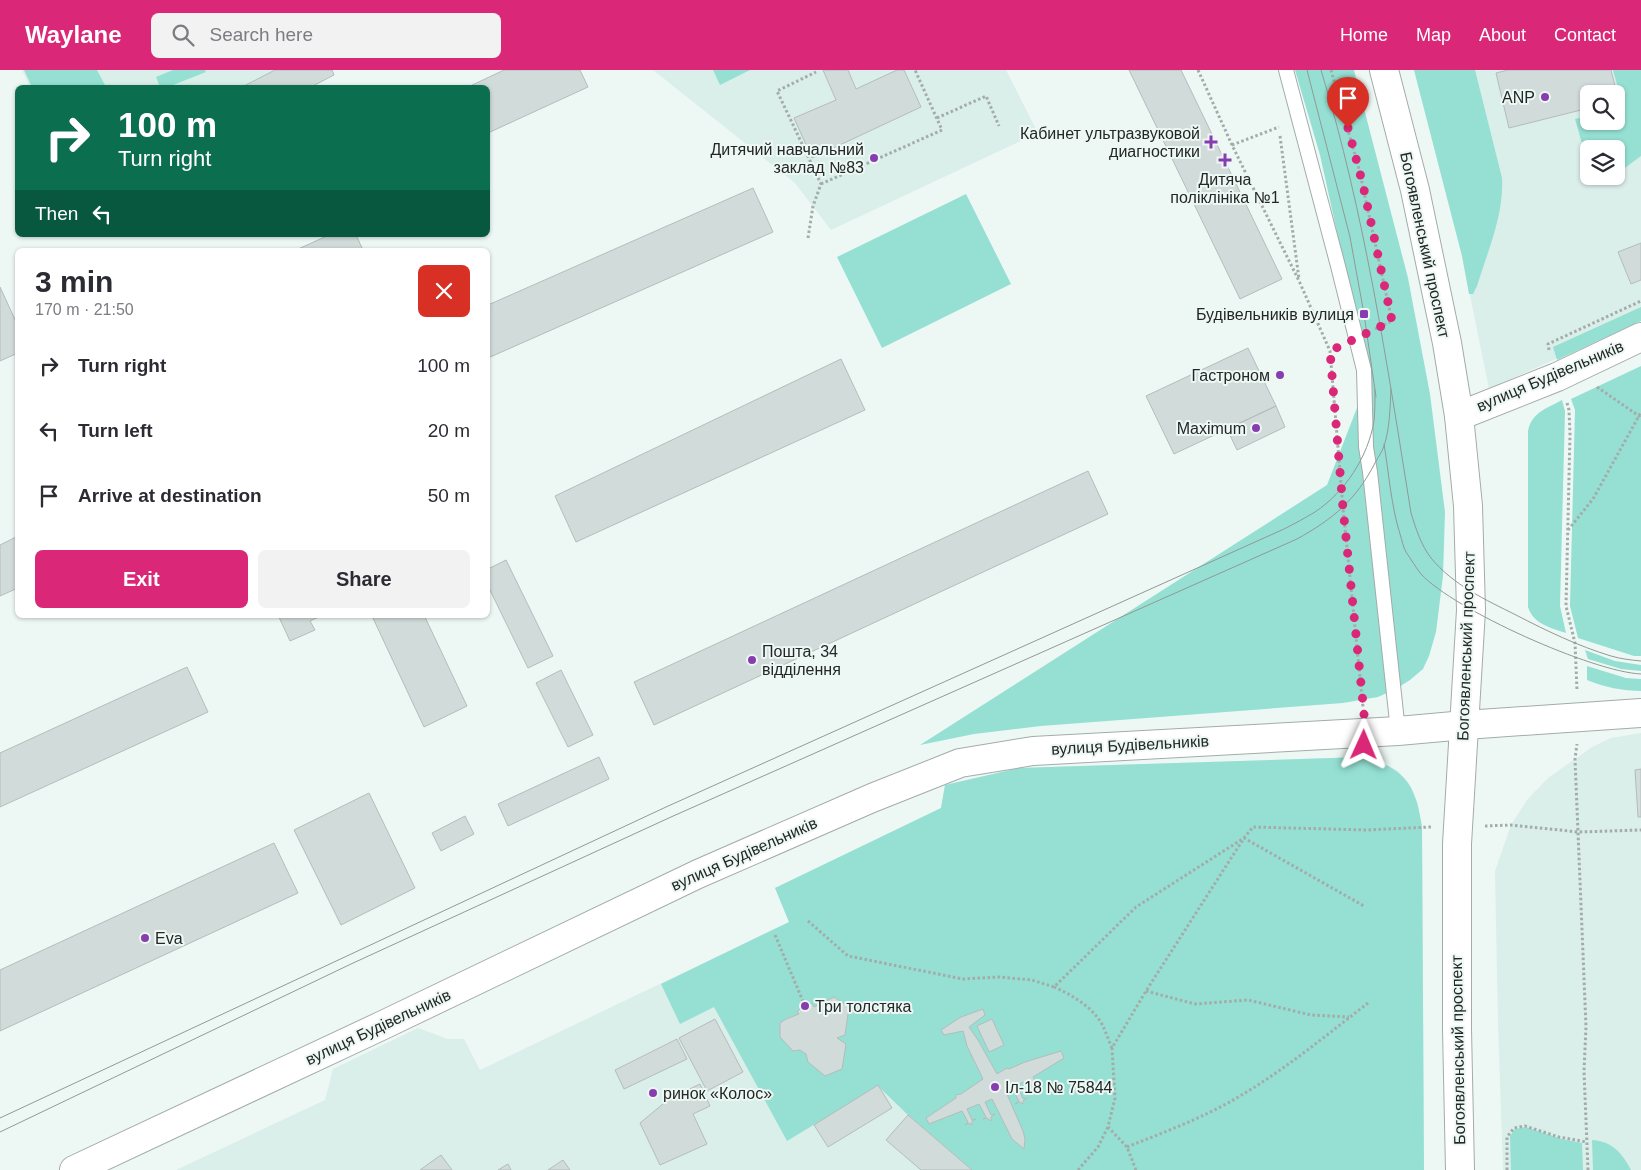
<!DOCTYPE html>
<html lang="en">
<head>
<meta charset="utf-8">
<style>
	body { margin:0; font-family:Arial,sans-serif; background:#f2f2f3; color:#2b2b33; height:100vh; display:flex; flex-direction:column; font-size:19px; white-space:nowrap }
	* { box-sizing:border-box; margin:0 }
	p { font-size:16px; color:#7c7c81 }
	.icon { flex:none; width:28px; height:28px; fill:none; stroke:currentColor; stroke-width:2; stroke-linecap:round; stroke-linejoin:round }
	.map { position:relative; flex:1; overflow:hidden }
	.panel { position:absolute; left:15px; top:178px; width:475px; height:370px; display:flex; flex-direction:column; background:#fff; border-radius:8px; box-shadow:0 1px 4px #0004 }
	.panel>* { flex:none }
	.top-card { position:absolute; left:15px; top:15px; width:475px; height:152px; border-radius:8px; box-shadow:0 1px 4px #0004; background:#0b6e4f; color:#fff; overflow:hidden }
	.fabs { position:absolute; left:1580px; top:15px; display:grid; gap:10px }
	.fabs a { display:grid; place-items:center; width:45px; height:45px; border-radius:8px; background:#fff; box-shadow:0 1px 4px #0004; font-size:25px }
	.pin { position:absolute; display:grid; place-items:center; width:42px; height:42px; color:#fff; margin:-51px -21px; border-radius:50% 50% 50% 0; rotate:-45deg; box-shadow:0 0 5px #0007 }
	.pin .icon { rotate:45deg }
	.me { position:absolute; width:55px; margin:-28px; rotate:1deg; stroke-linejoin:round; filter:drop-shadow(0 0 4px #0008) }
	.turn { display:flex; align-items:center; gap:18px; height:105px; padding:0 20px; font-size:22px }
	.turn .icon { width:65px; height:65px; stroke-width:2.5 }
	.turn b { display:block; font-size:35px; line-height:42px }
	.then { display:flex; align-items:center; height:48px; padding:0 20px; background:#0003; gap:10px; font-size:19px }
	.round { display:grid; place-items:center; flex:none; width:52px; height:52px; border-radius:8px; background:#f2f2f3 }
	.head { display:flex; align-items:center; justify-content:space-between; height:85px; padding:0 20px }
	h1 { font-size:30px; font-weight:800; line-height:38px }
	.cta { display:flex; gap:10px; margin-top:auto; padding:10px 20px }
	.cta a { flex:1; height:58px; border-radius:8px; background:#db2777; color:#fff; font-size:20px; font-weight:800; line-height:58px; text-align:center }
	.cta a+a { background:#f2f2f3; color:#2b2b33 }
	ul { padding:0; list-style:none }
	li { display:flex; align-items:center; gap:15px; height:65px; padding:0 20px }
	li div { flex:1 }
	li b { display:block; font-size:19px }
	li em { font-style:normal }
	header { display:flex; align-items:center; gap:30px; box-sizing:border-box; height:70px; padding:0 25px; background:#db2777; color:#fff }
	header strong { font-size:24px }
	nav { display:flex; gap:28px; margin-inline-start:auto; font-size:18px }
	.search { width:350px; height:45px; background:#f2f2f3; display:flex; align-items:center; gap:12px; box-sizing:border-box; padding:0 18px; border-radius:8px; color:#7c7c81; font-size:19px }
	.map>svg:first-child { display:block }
	.built { fill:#daeeea; fill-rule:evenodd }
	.green { fill:#95e0d3 }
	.building { fill:#d1dbd9; stroke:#b3bdbb }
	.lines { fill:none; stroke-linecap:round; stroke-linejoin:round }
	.service-casing { stroke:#a3acaa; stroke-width:16 }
	.minor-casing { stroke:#a3acaa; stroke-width:30 }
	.tertiary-casing { stroke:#a3acaa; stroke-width:30 }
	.secondary-casing { stroke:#a3acaa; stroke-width:30 }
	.path { stroke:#a3aca9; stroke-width:3; stroke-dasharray:2.5 2.5; stroke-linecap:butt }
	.service { stroke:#fff; stroke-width:14 }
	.minor { stroke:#fff; stroke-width:28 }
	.tertiary { stroke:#fff; stroke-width:28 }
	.secondary { stroke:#fff; stroke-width:28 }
	.tram { stroke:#919997; stroke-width:1 }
	.route { stroke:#db2777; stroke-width:9; stroke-dasharray:0 16.2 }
	.poi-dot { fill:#873daf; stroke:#edf8f5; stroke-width:2 }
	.labels { text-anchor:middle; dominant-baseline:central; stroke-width:4; stroke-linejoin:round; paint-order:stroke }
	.poi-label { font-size:16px; fill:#232726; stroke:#edf8f5; text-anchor:end }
	.street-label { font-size:16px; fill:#232726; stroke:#edf8f5 }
</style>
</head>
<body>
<header>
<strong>Waylane</strong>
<div class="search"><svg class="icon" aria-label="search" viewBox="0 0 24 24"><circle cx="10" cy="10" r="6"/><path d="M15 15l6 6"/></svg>Search here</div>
<nav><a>Home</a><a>Map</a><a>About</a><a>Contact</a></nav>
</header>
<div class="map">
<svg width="1641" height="1100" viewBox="0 0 1641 1100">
	<rect width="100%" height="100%" fill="#edf8f5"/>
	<!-- built -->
	<path class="built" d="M22,0H275L240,18L30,17Z
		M653,0H1006L1038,63L831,160L795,113Z
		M1414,0H1641V251L1489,319L1462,186ZM1589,24H1616V51H1589ZM1589,79H1616V106H1589Z
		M1641,663V1100H1503L1498,955L1495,801L1511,755L1527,730L1548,708L1592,677L1611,668Z
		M1363,687L1380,691L1398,701L1410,715L1418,734L1422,757L1424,1100H176L325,1030L333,999L418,958L448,969H464L480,1000L789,852L775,818L941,738L945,715L1019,698Z"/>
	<!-- green -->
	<path class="green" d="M24,0H97L106,17H32Z
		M173,0H205L206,2L168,17H160L156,7Z
		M713,0H750L720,15Z
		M1295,0H1354L1408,208L1430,324L1445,442L1443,506L1436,562L1429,586L1423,599L1410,610L1396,619L1378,627L1343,633L1041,656L974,664L920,675L1327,415L1369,307L1320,85Z
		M1414,0H1475L1502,108C1504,145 1488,180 1477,216L1473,224H1469L1462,186Z
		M1613,0H1641V86L1618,103H1616V79H1589V96L1588,95L1575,49L1589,46V51H1616V38L1623,36Z
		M966,124L1011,214L882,278L837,187Z
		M1641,237V251L1557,290L1553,277Z
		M1641,296V586H1634L1578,568L1570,536L1575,340L1571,329Z
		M1562,330L1565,341L1560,536L1566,563C1551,558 1533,554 1528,537V361C1532,342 1546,339 1562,330Z
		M1585,580L1615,591L1641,595V601L1621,599L1588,589Z
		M1587,596L1626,608L1641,609V621C1623,621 1604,617 1587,610Z
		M1363,687C1406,698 1416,716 1422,757L1424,1100H972L908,1045L878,1016L787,1071L714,937L680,954L661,914L789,852L775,818L941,738L945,715L1019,698Z
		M1526,1057L1562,1069L1582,1073L1583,1100H1511L1510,1066L1515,1059Z
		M1592,1070C1612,1071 1622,1083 1631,1100H1593Z"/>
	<!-- building -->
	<path class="building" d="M275,0H332L334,5L309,18H240Z
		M504,0H580L588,17L488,63V18H466Z
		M823,0H848L856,19L897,0H904L921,37L812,88L794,48L836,30Z
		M1129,0H1181L1282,209L1240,229Z
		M1508,0H1611L1619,31H1616V24H1589V38L1509,58L1496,3Z
		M753,118L773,162L488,288V235Z
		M329,165H356L363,180H296Z
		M1641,173V210L1631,214L1618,182Z
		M0,217L18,256V283L0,291Z
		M1248,278L1276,336L1174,384L1146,326Z
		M841,289L865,340L576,472L555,426Z
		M1276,336L1285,357L1237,380L1227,359Z
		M1088,401L1108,444L654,655L634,612Z
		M18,466V518L0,526V475Z
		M506,490L553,586L528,598L488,516V499Z
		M278,545H323L310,551L315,560L290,571Z
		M375,545H424L467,636L424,657L372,546Z
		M187,597L208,642L0,737V683Z
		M561,600L593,665L568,677L536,613Z
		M599,687L609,709L508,756L498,734Z
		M1641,699V747H1638L1635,700Z
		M369,723L415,818L341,855L294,760Z
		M465,746L474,764L441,781L432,763Z
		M274,773L298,823L0,961V900Z
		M834,927L849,937L845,965L837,968L846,974L842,999L825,1006L808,992L806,984L800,980L793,981L780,967V953L786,949L799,944L797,941L805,936L812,933L814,937Z
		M983,939L985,945L969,957L978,970L997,1004L1007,998L1009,999L1025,992L1061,981L1064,988L1033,1007L1038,1018L1042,1016L1038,1019V1023L1035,1021L1031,1022L1034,1020L1028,1010L1017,1015L1023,1029L1027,1028L1023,1031V1034L1020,1032L1015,1034L1019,1031L1012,1019L1006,1022L1023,1061L1025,1069L1024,1079L1012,1069L992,1029L985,1032L991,1045L995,1044L991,1047V1051L987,1048L983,1049L986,1047L979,1034L967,1039L972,1050L976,1049L972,1051V1055L969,1053L965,1055L968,1052L962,1041L929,1054L926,1048L956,1028V1025L961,1024L983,1009L967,976L963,961L944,965L941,960L961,947Z
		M715,949L743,1002L707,1021L679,968Z
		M992,949L1004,975L989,982L977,956Z
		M677,969L687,989L624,1019L615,1000Z
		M700,1014L710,1036L693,1044L707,1074L660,1095L640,1053L669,1029Z
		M878,1015L892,1038L828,1077L814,1055Z
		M908,1045L972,1100H921L886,1070Z
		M441,1085L452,1100H420Z
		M563,1090L570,1100H548Z
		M508,1094L511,1100H498Z"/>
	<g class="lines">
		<defs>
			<path id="service" d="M1286,0L1338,196L1364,300L1366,377L1370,402L1398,661"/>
			<path id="minor" d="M1459,346L1557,307L1641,267"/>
			<path id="tertiary" d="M74,1100L381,956L698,804L872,728L960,693L1033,681L1398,661L1465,655L1641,643"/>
			<path id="secondary" d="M1384,0L1415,120L1447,273L1459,346L1468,436L1471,540L1457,774V959L1460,1100"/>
		</defs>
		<!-- service casing -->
		<use href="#service" class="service-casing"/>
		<!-- minor casing -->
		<use href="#minor" class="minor-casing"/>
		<!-- tertiary casing -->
		<use href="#tertiary" class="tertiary-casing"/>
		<!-- secondary casing -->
		<use href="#secondary" class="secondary-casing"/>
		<!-- path -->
		<path class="path" d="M1198,0L1232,75L1300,213L1330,281L1343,438L1363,637
			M1331,0L1359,99L1392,251L1375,259
			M937,48L986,26L999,56
			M1280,66L1299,209
			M1232,75L1279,57
			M821,114L942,60L915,0
			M808,168L813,136L821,114L777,21L816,2
			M1549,280L1548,274L1641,231
			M1597,317L1639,346L1641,349
			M1567,333L1569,340L1570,364L1566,536L1575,573L1577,620
			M1568,460L1593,429L1641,342
			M1485,756L1511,755L1578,762L1575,689L1577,674
			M808,851L848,886L963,909L999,907L1032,910L1054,917L1136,837L1244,768L1364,836
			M775,865L805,936
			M1054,917C1072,925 1093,937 1103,956C1106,963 1109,971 1112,978
			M1146,921L1195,934L1248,930L1311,945L1349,947
			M1127,1077C1167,1061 1208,1046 1245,1023C1288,997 1328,964 1368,933
			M1078,1100L1098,1077L1108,1057
			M1136,1100L1127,1077L1108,1057L1115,1028L1112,978L1146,921L1244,768L1253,757L1366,760L1431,757
			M1507,1100V1067L1514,1058L1525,1056L1559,1067L1587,1072
			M1588,1100L1584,1001L1586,957L1578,762L1641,760"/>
		<!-- service -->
		<use href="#service" class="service"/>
		<!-- minor -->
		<use href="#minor" class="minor"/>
		<!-- tertiary -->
		<use href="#tertiary" class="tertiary"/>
		<!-- secondary -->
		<use href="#secondary" class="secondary"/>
		<!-- tram -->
		<path class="tram" d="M1307,0L1350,167L1364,244L1376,327
			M1321,0C1365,144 1387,294 1411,443C1416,459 1421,475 1431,488C1453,515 1486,530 1516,545C1547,561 1578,576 1611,586C1621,589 1631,590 1641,591
			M1384,374C1389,404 1391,435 1400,464C1402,470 1403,477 1406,482C1411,489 1416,498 1421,504C1454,540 1593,602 1641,604
			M0,1048L666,737L1284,459C1294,454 1305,448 1315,442C1345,422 1368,387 1374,351C1375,341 1375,330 1375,320
			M0,1062L351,894L671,747L1297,469C1333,449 1356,430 1375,393C1378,387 1382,382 1384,376C1390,358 1390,337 1391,319"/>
	</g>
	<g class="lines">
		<!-- route -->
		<path class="route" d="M1348,58L1363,115L1392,251L1330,281L1343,438L1364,643V675"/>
	</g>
	<!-- markers -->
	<g class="poi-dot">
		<circle cx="1545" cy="27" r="5"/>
		<path d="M1208.5 64.5h5v5h5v5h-5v5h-5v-5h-5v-5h5z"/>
		<circle cx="874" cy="88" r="5"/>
		<path d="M1222.5 82.5h5v5h5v5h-5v5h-5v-5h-5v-5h5z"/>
		<rect x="1359" y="239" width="10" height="10" rx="2.5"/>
		<circle cx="1280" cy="305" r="5"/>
		<circle cx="1256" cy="358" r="5"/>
		<circle cx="752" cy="590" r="5"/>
		<circle cx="145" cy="868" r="5"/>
		<circle cx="805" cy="936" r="5"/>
		<circle cx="995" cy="1017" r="5"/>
		<circle cx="653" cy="1023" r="5"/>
	</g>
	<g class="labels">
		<!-- poi labels -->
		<g class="poi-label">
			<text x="1535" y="27">ANP</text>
			<text x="1200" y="63">Кабинет ультразвуковой<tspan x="1200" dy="18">диагностики</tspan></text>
			<text x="864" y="79">Дитячий навчальний<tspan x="864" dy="18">заклад №83</tspan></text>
			<text x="1225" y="109" text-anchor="middle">Дитяча<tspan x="1225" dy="18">поліклініка №1</tspan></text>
			<text x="1354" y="244">Будівельників вулиця</text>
			<text x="1270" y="305">Гастроном</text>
			<text x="1246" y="358">Maximum</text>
			<text x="762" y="581" text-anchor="start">Пошта, 34<tspan x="762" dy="18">відділення</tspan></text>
			<text x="155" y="868" text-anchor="start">Eva</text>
			<text x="815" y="936" text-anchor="start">Три толстяка</text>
			<text x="1005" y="1017" text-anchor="start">Іл-18 № 75844</text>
			<text x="663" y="1023" text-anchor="start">ринок «Колос»</text>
		</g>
		<!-- street labels -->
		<g class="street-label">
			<text transform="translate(1425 175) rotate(78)">Богоявленський проспект</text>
			<text transform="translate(1550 306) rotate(-23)">вулиця Будівельників</text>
			<text transform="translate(1466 576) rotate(-88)">Богоявленський проспект</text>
			<text transform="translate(1130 675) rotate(-3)">вулиця Будівельників</text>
			<text transform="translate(744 784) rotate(-24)">вулиця Будівельників</text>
			<text transform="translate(378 957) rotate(-25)">вулиця Будівельників</text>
			<text transform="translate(1458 980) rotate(-91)">Богоявленський проспект</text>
		</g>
	</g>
</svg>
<div class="fabs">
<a><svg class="icon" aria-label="search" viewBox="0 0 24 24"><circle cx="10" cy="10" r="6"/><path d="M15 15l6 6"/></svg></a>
<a><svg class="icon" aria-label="layers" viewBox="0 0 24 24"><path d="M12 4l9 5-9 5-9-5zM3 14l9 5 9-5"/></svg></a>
</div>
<div class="pin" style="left:1348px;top:58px;background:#d93025"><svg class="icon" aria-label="arrive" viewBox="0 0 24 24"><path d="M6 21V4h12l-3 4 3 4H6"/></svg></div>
<svg class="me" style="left:1364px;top:675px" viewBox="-20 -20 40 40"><path d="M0-17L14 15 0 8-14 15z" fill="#db2777" stroke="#fff" stroke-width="4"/></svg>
<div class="top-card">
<div class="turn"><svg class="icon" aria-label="right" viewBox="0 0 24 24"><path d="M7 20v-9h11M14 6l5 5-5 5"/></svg><div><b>100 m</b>Turn right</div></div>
<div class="then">Then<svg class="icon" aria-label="left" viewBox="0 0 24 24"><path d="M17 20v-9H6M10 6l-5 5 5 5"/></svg></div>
</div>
<section class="panel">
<div class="head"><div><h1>3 min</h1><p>170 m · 21:50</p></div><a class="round" style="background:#d93025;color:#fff"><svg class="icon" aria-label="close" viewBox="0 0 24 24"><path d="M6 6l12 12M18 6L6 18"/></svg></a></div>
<ul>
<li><svg class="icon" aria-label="right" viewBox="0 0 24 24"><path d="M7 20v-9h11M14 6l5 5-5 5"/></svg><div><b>Turn right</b></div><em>100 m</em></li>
<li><svg class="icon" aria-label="left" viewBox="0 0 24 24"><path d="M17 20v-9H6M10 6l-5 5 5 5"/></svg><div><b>Turn left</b></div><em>20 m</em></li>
<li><svg class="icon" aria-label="arrive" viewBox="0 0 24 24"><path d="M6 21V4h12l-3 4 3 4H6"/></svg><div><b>Arrive at destination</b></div><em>50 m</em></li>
</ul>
<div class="cta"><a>Exit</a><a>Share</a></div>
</section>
</div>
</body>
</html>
